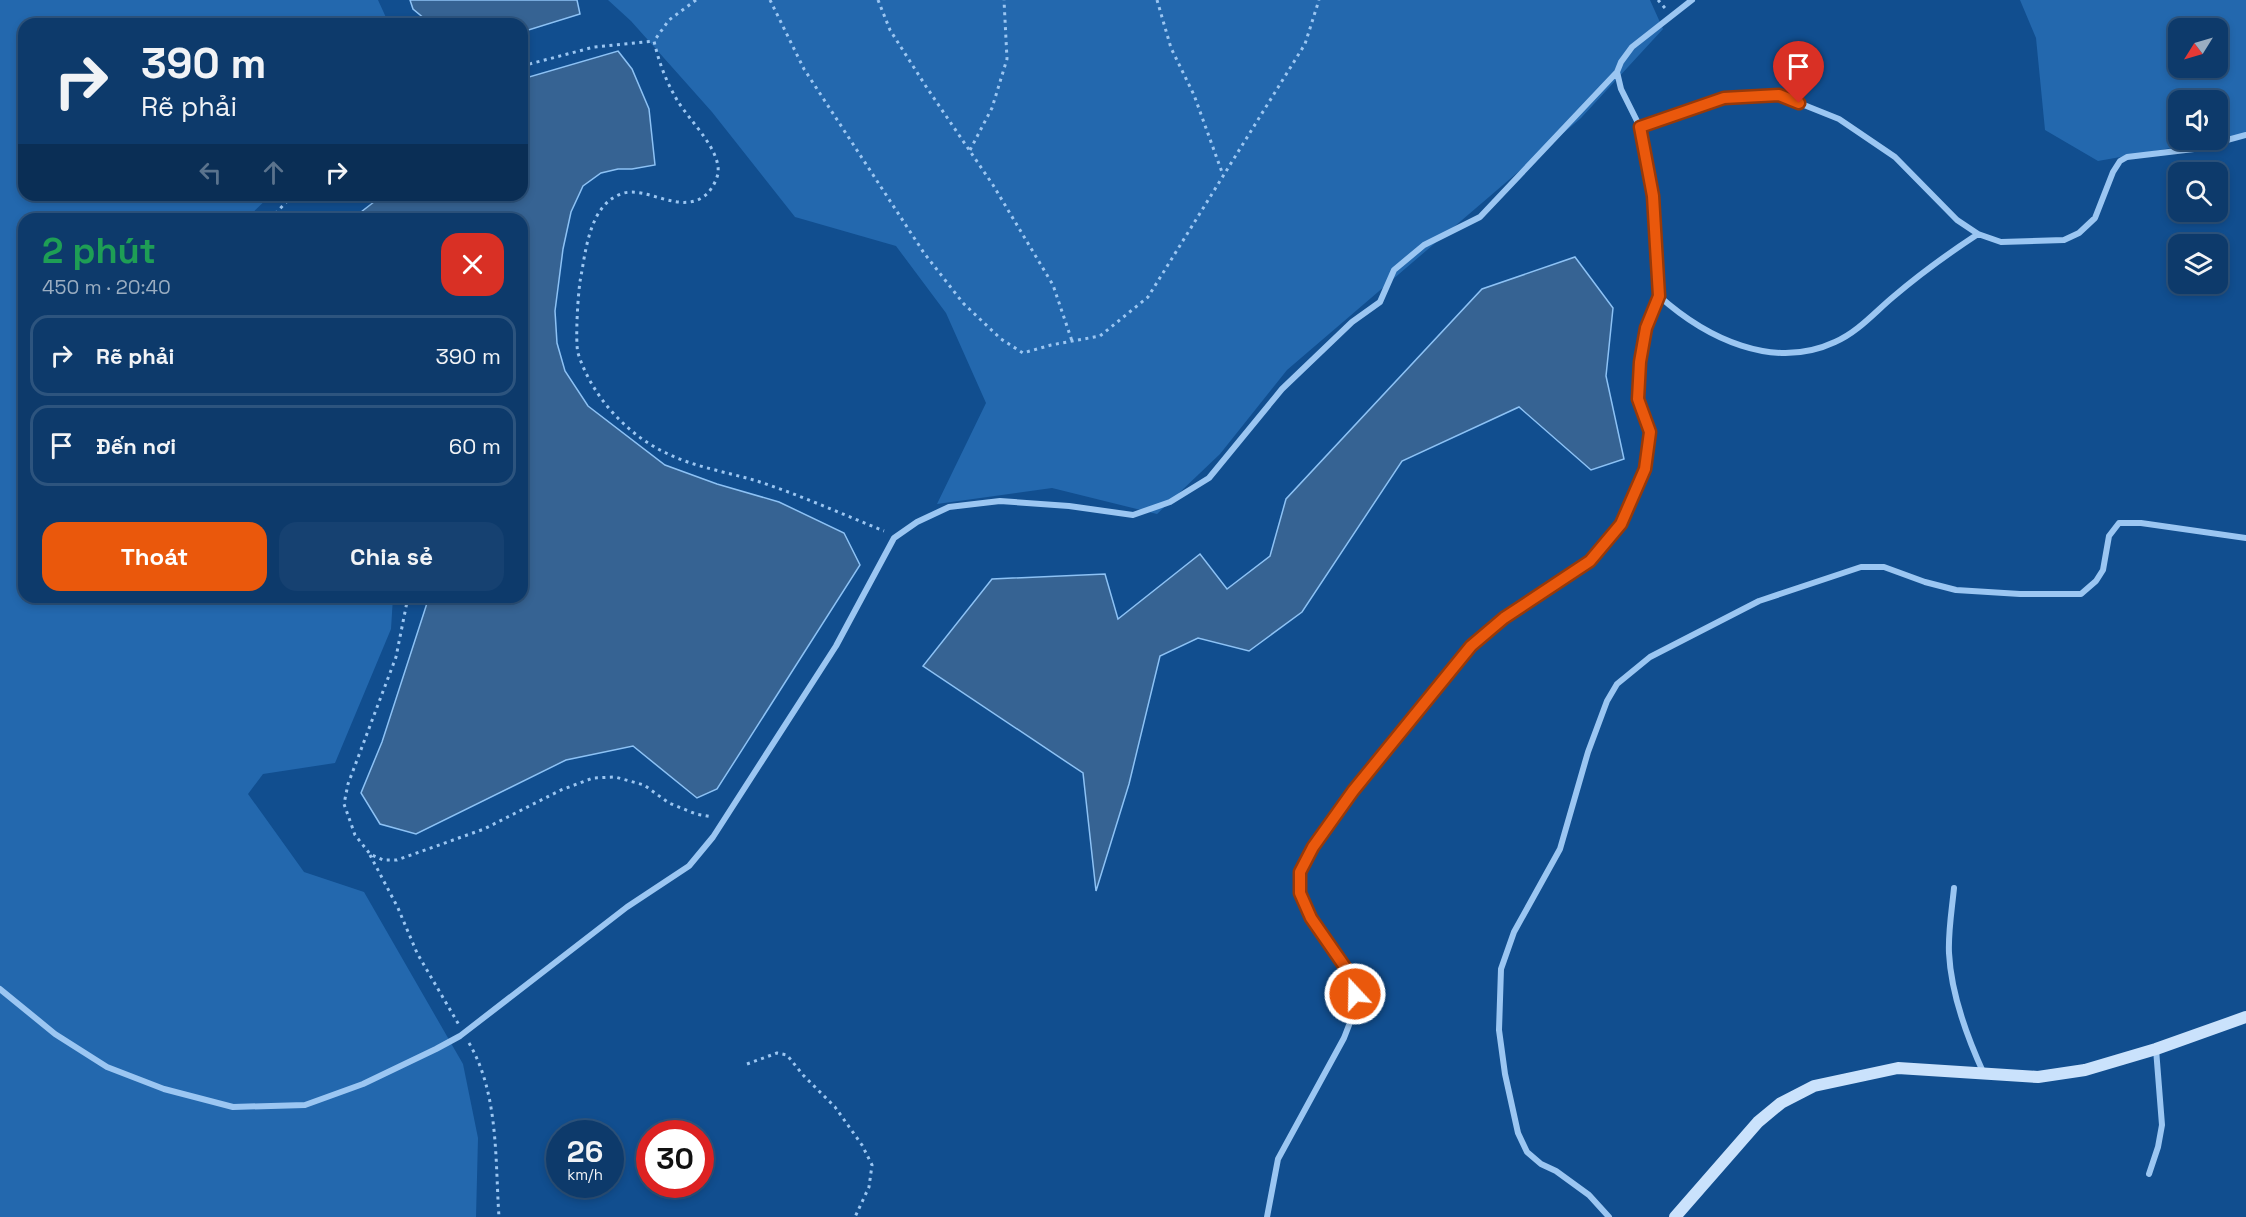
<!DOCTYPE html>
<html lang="vi">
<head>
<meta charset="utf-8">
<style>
	body { margin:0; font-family:"Space Grotesk",sans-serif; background:#164171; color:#f1f3f6; height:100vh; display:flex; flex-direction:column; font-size:22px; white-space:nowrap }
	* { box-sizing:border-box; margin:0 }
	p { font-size:20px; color:#9aadc1 }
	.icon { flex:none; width:33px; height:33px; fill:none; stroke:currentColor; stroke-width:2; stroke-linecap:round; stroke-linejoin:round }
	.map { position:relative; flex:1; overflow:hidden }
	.sheet { position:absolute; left:18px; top:213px; width:510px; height:390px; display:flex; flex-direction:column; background:#0d3a6b; border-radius:18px; box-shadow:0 3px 9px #0003,0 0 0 2px #2d547e }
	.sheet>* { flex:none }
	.top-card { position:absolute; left:18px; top:18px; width:510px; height:183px; border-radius:18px; box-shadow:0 3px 9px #0003,0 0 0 2px #2d547e; background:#0d3a6b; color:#f1f3f6; overflow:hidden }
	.needle { width:39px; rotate:233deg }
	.controls { position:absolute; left:2168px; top:18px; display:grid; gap:12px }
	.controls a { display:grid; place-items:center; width:60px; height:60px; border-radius:12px; background:#0d3a6b; box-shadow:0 3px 9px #0003,0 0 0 2px #2d547e; font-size:30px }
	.speed { position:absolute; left:546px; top:1120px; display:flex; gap:12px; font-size:30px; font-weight:700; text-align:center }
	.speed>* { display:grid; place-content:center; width:78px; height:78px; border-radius:50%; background:#0d3a6b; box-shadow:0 3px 9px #0003,0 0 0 2px #2d547e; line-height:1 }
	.speed small { font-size:15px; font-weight:400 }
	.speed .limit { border:9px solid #d22; background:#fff; color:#111 }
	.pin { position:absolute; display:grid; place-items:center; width:51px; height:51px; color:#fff; margin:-62px -26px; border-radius:50% 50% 50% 0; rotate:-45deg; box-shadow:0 0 6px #0007 }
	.pin .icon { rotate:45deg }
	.me { position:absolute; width:66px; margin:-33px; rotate:339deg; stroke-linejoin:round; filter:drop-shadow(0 0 4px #0008) }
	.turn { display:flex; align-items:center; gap:21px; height:126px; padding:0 24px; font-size:27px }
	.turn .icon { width:78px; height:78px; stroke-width:2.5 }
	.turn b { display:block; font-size:42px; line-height:51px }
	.lanes { display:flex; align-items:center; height:57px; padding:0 24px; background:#0003; justify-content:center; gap:30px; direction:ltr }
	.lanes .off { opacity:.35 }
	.round { display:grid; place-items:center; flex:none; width:63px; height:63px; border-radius:18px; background:#164171 }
	.summary { display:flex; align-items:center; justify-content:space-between; height:102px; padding:0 24px }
	h1 { font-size:36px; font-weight:700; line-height:45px; color:#1e9e55 }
	.primary-button { display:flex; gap:12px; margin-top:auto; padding:12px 24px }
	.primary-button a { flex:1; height:69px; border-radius:18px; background:#ea580c; color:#fff; font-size:24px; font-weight:700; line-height:69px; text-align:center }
	.primary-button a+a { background:#164171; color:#f1f3f6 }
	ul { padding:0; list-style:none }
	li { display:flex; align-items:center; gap:18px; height:81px; margin:0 12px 9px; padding:0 12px; border:3px solid #2d547e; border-radius:18px }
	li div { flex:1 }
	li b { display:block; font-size:22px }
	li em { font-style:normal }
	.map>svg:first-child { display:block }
	.green { fill:#2368ae; fill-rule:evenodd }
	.water { fill:#366393; stroke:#8dc2f5; stroke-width:1.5 }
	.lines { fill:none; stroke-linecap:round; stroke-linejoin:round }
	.path { stroke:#9bc6f2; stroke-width:3; stroke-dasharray:3 4.5; stroke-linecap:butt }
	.street { stroke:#9bc6f2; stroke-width:6 }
	.secondary { stroke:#cae2fc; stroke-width:12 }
	.route-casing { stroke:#983908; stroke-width:15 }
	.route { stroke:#ea580c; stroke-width:10 }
</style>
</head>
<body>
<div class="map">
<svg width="2246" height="1217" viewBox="0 0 2246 1217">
	<rect width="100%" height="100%" fill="#114e8f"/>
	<!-- green -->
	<path class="green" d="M0,0H378L389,24H24V195H271L246,219H24V597H393L391,629L335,763L263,774L248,794L304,872L364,892L463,1064L478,1138L476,1217H0Z
		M608,0H1650L1663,29L1581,118L1287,370L1220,454L1157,514L1052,488L937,504L986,403L946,313L896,246L795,217L712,112L631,21Z
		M2020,0H2246V133L2244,135L2098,161L2045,130L2036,38ZM2178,28H2217V68H2178ZM2178,100H2217V140H2178Z"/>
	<!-- water -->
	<path class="water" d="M410,0H577L580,14L522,32V24H431L413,9Z
		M618,51L632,69L649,109L655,165L632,169H618L601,173L583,186L571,212L563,249L555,311L557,343L565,371L588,406L665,465L717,484L779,502L844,533L860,565L717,789L697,798L633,746L566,760L416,834L380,824L361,793L382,742L429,597H522V219H352L383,195H522V79Z
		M1575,257L1613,308L1606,376L1624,459L1591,470L1519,407L1402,461L1302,612L1249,651L1198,638L1160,656L1129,784L1096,891L1083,773L923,666L992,579L1105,574L1118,619L1200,554L1227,589L1270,556L1286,499L1482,289Z"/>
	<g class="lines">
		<!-- path -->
		<path class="path" d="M696,0L669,20L654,41C659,63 666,81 677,100C689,120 721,150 718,173C717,180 712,188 708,193C682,218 646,184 621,194C590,205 586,249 581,276C578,289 575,342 578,353C591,395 626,434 666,453C694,467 727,472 757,481C800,495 842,514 884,531
			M770,0L804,69L924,253L963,303L1001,339L1023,353L1051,345L1100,336L1148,297L1305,44L1319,0
			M878,0L890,30L927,88L993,185L1053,285L1072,341
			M1157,0L1171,48L1194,95L1223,175
			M1658,0L1665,8
			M522,66L594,47L654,41
			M970,150L992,108L1007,59L1004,0
			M270,219L293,195
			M408,597L396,657L348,784L344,804L355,835L370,854L383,860H397L484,829L561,790L593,778L615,777L644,785L669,803L696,814L713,817
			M370,855L398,908L417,953L459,1025
			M469,1043C499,1094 495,1160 499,1217
			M747,1064L777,1053L787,1055L803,1075L835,1107L862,1145L872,1165L869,1187L855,1217"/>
		<!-- street -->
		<path class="street" d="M1640,127L1724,98L1779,95L1839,119L1895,157L1957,220L1978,234L2001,242L2064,240L2079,233L2095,218L2113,172L2120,161L2127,157L2194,149L2246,135
			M1659,296C1706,338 1773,371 1835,342C1858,332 1875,312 1893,297C1920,274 1949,253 1978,234
			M1954,888C1952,909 1948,932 1949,953C1951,994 1967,1037 1984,1074
			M0,989L55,1034L107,1067L164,1089L233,1107L305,1105L363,1084L436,1049L460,1036L627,907L689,866L713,837L836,646L894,538L917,522L949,507L1000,501L1069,506L1133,515L1170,502L1209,478L1282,389L1352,322L1380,302L1394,270L1424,245L1480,217L1617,72
			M2149,1174L2158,1147L2162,1125L2156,1049
			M1267,1217L1278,1159L1344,1038L1356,1007L1354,980L1311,919L1300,893V872L1313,847L1353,791L1471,646L1504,619L1590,561L1621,524L1645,469L1650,432L1638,399L1640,362L1646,328L1659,296L1653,196L1640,127L1621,89L1617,72L1621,62L1632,47L1692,0
			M1609,1217L1589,1195L1556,1171L1541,1164L1527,1152L1518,1133L1505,1074L1499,1030L1501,969L1514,932L1560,849L1588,752L1607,701L1617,684L1650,657L1759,601L1861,567H1884L1925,582L1956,590L2020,594H2081L2096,581L2103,570L2109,536L2119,523H2141L2246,538"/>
		<!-- secondary -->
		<path class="secondary" d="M1675,1217L1758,1122L1781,1103L1814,1086L1898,1068L2038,1077L2085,1070L2156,1049L2246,1017"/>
	</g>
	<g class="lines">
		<defs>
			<path id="route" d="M1355,994L1354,980L1311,918L1300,893V872L1313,847L1353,791L1471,646L1504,618L1590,561L1621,524L1645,469L1650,432L1638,399L1640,362L1646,328L1659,296L1653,196L1640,127L1724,98L1779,95L1799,103"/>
		</defs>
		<!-- route casing -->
		<use href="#route" class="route-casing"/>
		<!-- route -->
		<use href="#route" class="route"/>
	</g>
</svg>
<div class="controls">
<a><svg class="needle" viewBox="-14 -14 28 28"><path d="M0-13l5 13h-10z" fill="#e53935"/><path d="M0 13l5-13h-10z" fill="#9aadc1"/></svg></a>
<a><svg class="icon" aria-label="sound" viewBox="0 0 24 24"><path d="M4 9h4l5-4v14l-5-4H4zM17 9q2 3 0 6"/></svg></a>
<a><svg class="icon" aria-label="search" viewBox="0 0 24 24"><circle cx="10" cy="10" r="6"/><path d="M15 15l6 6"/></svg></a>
<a><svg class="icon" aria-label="layers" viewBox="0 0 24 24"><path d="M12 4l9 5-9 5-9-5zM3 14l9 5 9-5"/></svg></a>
</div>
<div class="speed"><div>26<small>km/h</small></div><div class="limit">30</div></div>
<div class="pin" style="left:1799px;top:103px;background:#d93025"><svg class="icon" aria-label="arrive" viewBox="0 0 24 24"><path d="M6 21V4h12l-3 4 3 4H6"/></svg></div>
<svg class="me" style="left:1355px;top:994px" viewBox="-20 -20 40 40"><circle r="17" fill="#ea580c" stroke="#fff" stroke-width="3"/><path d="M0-11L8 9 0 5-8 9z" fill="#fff"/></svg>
<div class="top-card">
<div class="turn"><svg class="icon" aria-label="right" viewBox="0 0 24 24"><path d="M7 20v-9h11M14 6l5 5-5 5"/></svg><div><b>390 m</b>Rẽ phải</div></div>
<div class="lanes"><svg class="icon off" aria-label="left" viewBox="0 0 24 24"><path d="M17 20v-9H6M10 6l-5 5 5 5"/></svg><svg class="icon off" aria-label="ahead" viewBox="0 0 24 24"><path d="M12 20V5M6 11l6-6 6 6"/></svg><svg class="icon" aria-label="right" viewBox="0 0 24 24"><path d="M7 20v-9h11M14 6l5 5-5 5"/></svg></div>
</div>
<section class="sheet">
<div class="summary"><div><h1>2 phút</h1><p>450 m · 20:40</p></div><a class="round" style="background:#d93025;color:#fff"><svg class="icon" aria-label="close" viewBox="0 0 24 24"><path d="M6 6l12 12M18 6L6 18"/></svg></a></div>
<ul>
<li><svg class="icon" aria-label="right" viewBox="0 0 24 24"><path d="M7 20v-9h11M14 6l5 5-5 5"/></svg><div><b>Rẽ phải</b></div><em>390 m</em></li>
<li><svg class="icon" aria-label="arrive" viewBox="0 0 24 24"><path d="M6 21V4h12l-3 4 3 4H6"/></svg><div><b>Đến nơi</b></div><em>60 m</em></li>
</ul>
<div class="primary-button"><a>Thoát</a><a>Chia sẻ</a></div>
</section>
</div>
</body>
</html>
